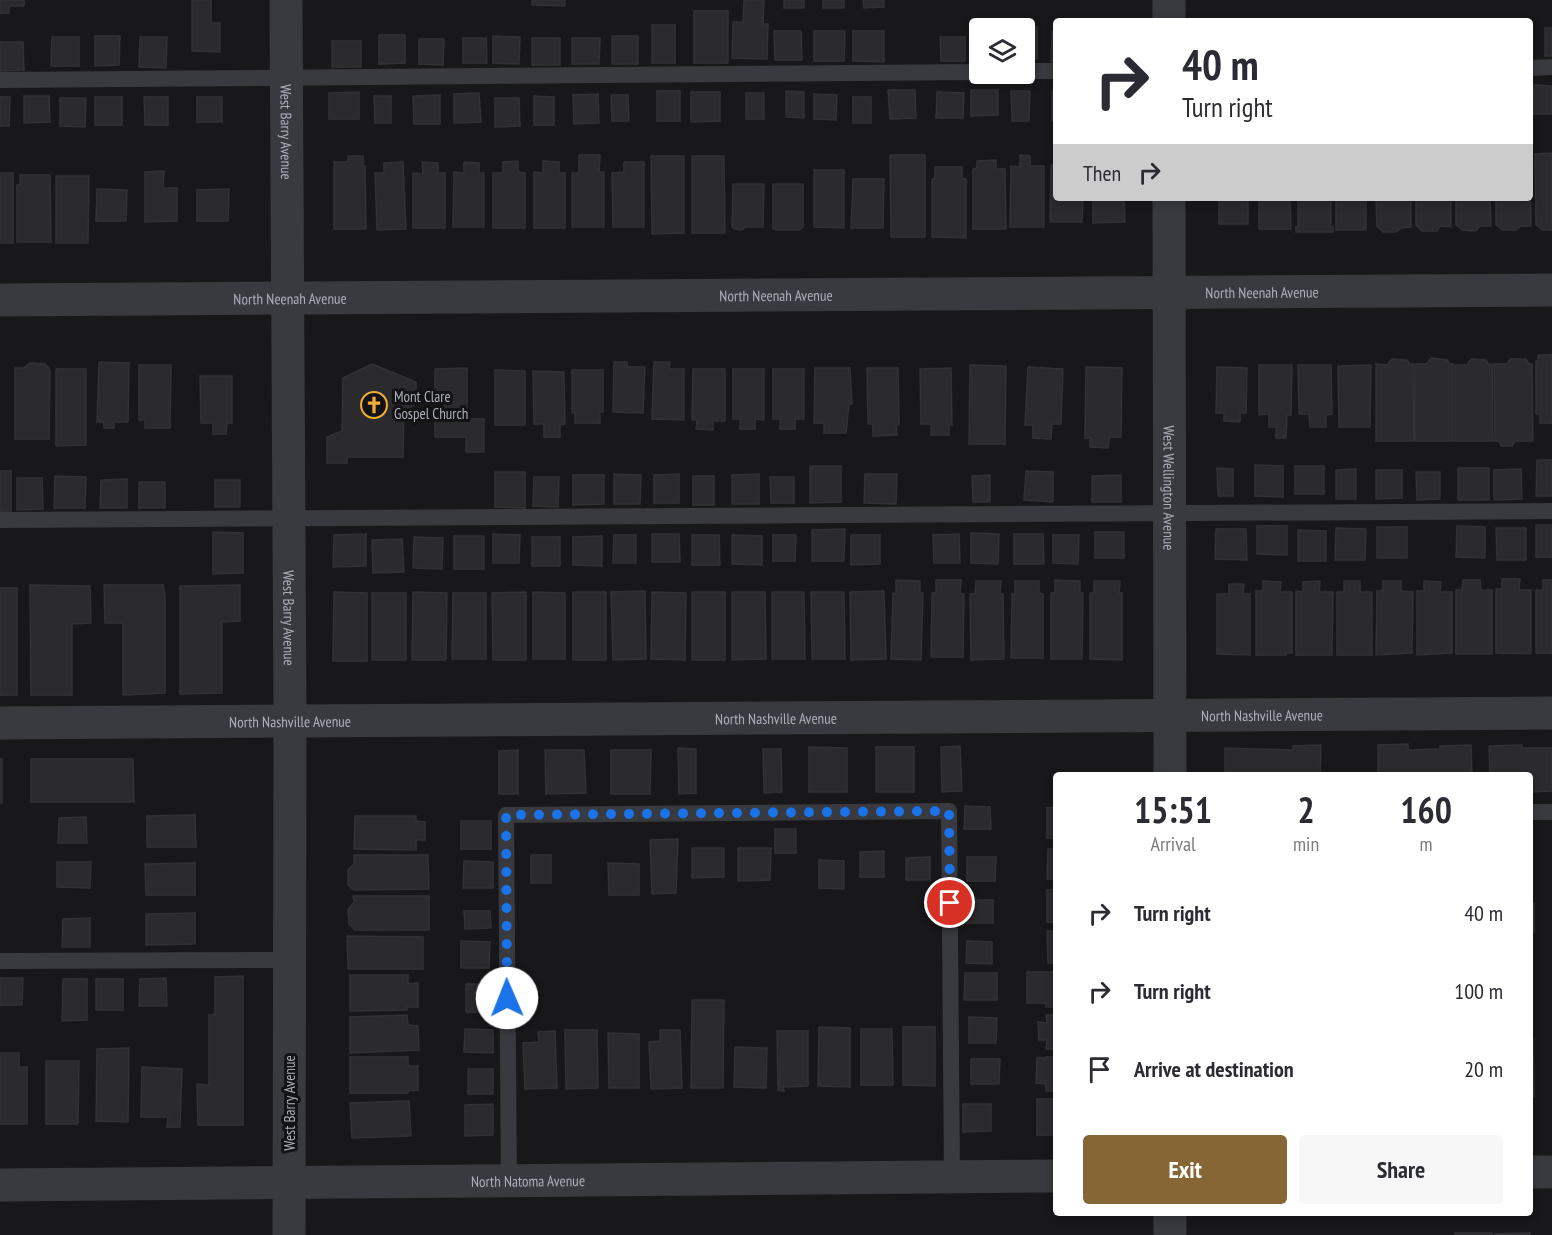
<!DOCTYPE html>
<html lang="en">
<head>
<meta charset="utf-8">
<style>
	body { margin:0; font-family:"PT Sans Narrow",sans-serif; background:#f7f7f7; color:#2b2b33; height:100vh; display:flex; flex-direction:column; font-size:22px; white-space:nowrap }
	* { box-sizing:border-box; margin:0 }
	p { font-size:20px; color:#7c7c81 }
	.icon { flex:none; width:33px; height:33px; fill:none; stroke:currentColor; stroke-width:2; stroke-linecap:round; stroke-linejoin:round }
	.map { position:relative; flex:1; overflow:hidden }
	.drawer { position:absolute; left:1053px; top:772px; width:480px; height:444px; display:flex; flex-direction:column; background:#fff; border-radius:6px; box-shadow:0 3px 9px #0003 }
	.drawer>* { flex:none }
	.hud { position:absolute; left:1053px; top:18px; width:480px; height:183px; border-radius:6px; box-shadow:0 3px 9px #0003; background:#fff; color:#2b2b33; overflow:hidden }
	.controls { position:absolute; left:969px; top:18px; display:grid; gap:12px }
	.controls a { display:grid; place-items:center; width:66px; height:66px; border-radius:6px; background:#fff; box-shadow:0 3px 9px #0003; font-size:30px }
	.pin { position:absolute; display:grid; place-items:center; width:51px; height:51px; color:#fff; margin:-26px; border:3px solid #fff; border-radius:50%; box-shadow:0 2px 6px #0007 }
	.me { position:absolute; width:66px; margin:-33px; rotate:359deg; stroke-linejoin:round; filter:drop-shadow(0 0 4px #0008) }
	.turn { display:flex; align-items:center; gap:21px; height:126px; padding:0 30px; font-size:27px }
	.turn .icon { width:78px; height:78px; stroke-width:2.5 }
	.turn b { display:block; font-size:42px; line-height:51px }
	.then { display:flex; align-items:center; height:57px; padding:0 30px; background:#0003; gap:12px; font-size:22px }
	.eta { display:flex; justify-content:space-evenly; align-items:center; height:102px; text-align:center }
	.eta b { font-size:36px; font-weight:800; line-height:42px }
	.cta { display:flex; gap:12px; margin-top:auto; padding:12px 30px }
	.cta a { flex:1; height:69px; border-radius:6px; background:#856634; color:#fff; font-size:24px; font-weight:800; line-height:69px; text-align:center }
	.cta a+a { background:#f7f7f7; color:#2b2b33 }
	ul { padding:0; list-style:none }
	li { display:flex; align-items:center; gap:18px; height:78px; padding:0 30px }
	li div { flex:1 }
	li b { display:block; font-size:22px }
	li em { font-style:normal }
	.map>svg:first-child { display:block }
	.building { fill:#2b2b2e; stroke:#323236; stroke-width:1.5 }
	.lines { fill:none; stroke-linecap:round; stroke-linejoin:round }
	.service { stroke:#393a3f; stroke-width:16 }
	.minor { stroke:#393a3f; stroke-width:33 }
	.route { stroke:#1a73e8; stroke-width:10; stroke-dasharray:0 18 }
	.labels { text-anchor:middle; dominant-baseline:central; stroke-width:6; stroke-linejoin:round; paint-order:stroke }
	.street-label { font-size:15px; fill:#aaafba; stroke:#131315 }
	.poi-label { font-size:15px; fill:#aaafba; stroke:#131315; text-anchor:start }
</style>
</head>
<body>
<div class="map">
<svg width="1552" height="1235" viewBox="0 0 1552 1235">
	<rect width="100%" height="100%" fill="#18181a"/>
	<!-- building -->
	<path class="building" d="M0,0H24V6H9V13H0Z
		M192,0H211V23H220V52L192,51Z
		M532,0H565V6L532,5Z
		M744,0H764L763,24H768L767,59L732,58L733,22H743Z
		M784,0H804V8H784Z
		M823,0H844V8H823Z
		M863,0H884V7L864,8Z
		M694,11H728V63H694Z
		M652,25H675V63H652Z
		M1010,27H1037V59H1024V28H1010Z
		M1545,28H1552V56H1545Z
		M774,31H801L802,60H775Z
		M814,31H845L844,61H814Z
		M853,31H884V62L853,61Z
		M973,32H980V62H974Z
		M1052,32H1056V63L1051,62Z
		M379,35H405V63L379,64Z
		M95,36H120L119,65L95,66Z
		M493,36L520,37L519,64L493,63Z
		M612,36H638V64H612Z
		M52,37H79V66H51Z
		M140,37H167L166,68L139,67Z
		M940,37H965V61H941Z
		M463,38H486L487,63H463Z
		M532,38H560V65H532Z
		M572,38H600L599,64H572Z
		M419,39H444L443,65L419,64Z
		M332,41H361V67H332Z
		M0,42H23L24,70L0,71Z
		M1534,85L1552,86V114H1533Z
		M888,90H915L916,118L890,119Z
		M971,90H998V115L971,116Z
		M657,91H680V121H657Z
		M786,91L804,92V118L786,117Z
		M1011,91H1030L1029,121H1012Z
		M1052,91H1056V120H1052Z
		M359,92V119H329V93Z
		M691,92H720V121L691,122Z
		M937,92L964,93L963,118H936Z
		M479,93L481,122L454,123V94Z
		M746,93H764V119H746Z
		M598,94L599,123L574,124L573,95Z
		M814,94L837,95L836,120L814,119Z
		M440,95V124H414L413,96Z
		M611,95H628L629,121H612Z
		M24,96H49L50,122L24,123Z
		M374,96H391V123H375Z
		M534,96L554,97V125H534Z
		M0,97H10L9,126H0Z
		M95,97H122V125H95Z
		M144,97H168V125H145Z
		M197,97H222V122H197Z
		M853,97H871V123H853Z
		M60,98H86L85,127L60,126Z
		M495,98H519L520,126L495,127Z
		M1552,153V230H1542L1536,225L1535,154Z
		M579,155H600L599,172H604V227H572V173H579Z
		M890,155H925V237H891Z
		M1020,155L1030,156V166H1044V227H1010L1011,166L1020,167Z
		M348,156H363V166H365L366,229H334V162H348Z
		M651,156H684V233L652,234Z
		M692,156H724L725,233H692Z
		M996,160V169H1005L1006,229H973V169L977,168V161Z
		M518,161V172L525,173V228H493V173H503V162Z
		M543,161L559,162V173H565V228H534V172L543,173Z
		M403,162L406,229L377,230L375,173H384V163Z
		M422,162L438,163V173H445V228H413V173L423,174Z
		M464,162L479,163V173H484V227H453L454,172L464,173Z
		M624,162H644V227H613L612,173L624,172Z
		M1530,164L1531,226H1521L1516,230H1502L1496,225V198H1530Z
		M1051,165H1056V198H1083L1082,222H1050Z
		M935,167H962V179H966V238L932,237V179H935Z
		M814,170H844V228L814,227Z
		M164,171L163,188H177V221L145,222V172Z
		M0,173H13V243H0Z
		M20,175H50L51,242H17V185H20Z
		M56,176H89L88,243H56Z
		M853,179H884L883,228H851Z
		M733,184H764L763,227H745L742,230L735,229L732,227Z
		M773,184H803V227L799,230H776L773,229Z
		M97,189L127,190L126,221H96Z
		M229,189L228,221H197V190Z
		M1093,198H1124L1125,222L1093,223Z
		M1219,198H1248V224H1219Z
		M1259,198H1290L1291,229H1259Z
		M1298,198H1331V227H1333V232H1296V227H1298Z
		M1336,198H1366V230H1336Z
		M1376,198H1411V227L1401,228L1396,232H1383L1377,226Z
		M1416,198H1451V227L1440,226L1437,231H1422L1416,225Z
		M1456,198H1490L1491,226H1480L1476,231L1462,230L1456,225Z
		M1538,355H1552V423H1540V414H1536V361H1538Z
		M1431,358L1447,360L1450,364H1453V441H1415V364H1426Z
		M1392,359L1407,360L1410,364H1413L1414,441H1376V364L1387,365Z
		M1471,359L1486,360L1489,365L1492,364L1493,441H1455V365H1467Z
		M1510,359H1526L1529,364H1532L1533,441H1515L1512,446H1501L1499,441H1495L1494,364H1507Z
		M99,362L129,363L128,422H114V428H104V422H97Z
		M614,362H627V367H645L643,413L613,412Z
		M654,362H670L669,369H684V420L652,419Z
		M30,363L45,364L50,370L49,439H15V368H24Z
		M372,364L416,382V404L404,411L403,457H347V463H327V437L342,431L343,378Z
		M139,365H171L170,428H145V420H139Z
		M970,365L1006,366L1005,444H969Z
		M1259,365H1292L1291,415H1287L1286,438H1276V427H1269V414L1259,415Z
		M1298,365H1331L1332,414L1326,415V427H1310L1309,414H1299Z
		M1371,365L1370,427H1339L1338,366Z
		M1028,367L1063,369L1061,424H1052L1051,439L1033,438V425H1025Z
		M1086,367L1122,368L1121,437H1109L1108,448L1090,447V438H1085Z
		M1217,367L1247,368L1246,413H1240V422L1224,421V413H1216Z
		M467,368V419H484V452H466V437H435V369Z
		M815,368H850L852,404H849L846,433H824V423H814Z
		M867,368H898L899,425H896L897,435L873,436V424H868Z
		M951,368L952,425H949V435H931V424H921L920,369Z
		M56,369H86V445L56,446Z
		M693,369H725V421H713V430L696,429L697,420H692Z
		M733,369H764V420L755,419V429H740V419H733Z
		M773,369H804V419H795V429H780V419H773Z
		M495,370L525,371V425H495Z
		M572,370H603V412H600V423H575V412L572,413Z
		M533,371L564,372L565,424L560,425V437H544V424H534Z
		M200,376H232V423H227L226,434H213V423H201Z
		M1537,460H1552V496H1536Z
		M1255,465L1283,466V497L1255,496Z
		M810,466H841V502L810,503Z
		M1295,466H1324V494H1295Z
		M1217,468L1233,469V496H1218Z
		M1458,468H1489V500H1458Z
		M1356,469V499H1336V470Z
		M1521,469L1522,499L1494,500V470Z
		M1376,470H1402V498L1376,499Z
		M0,471H11V511H0Z
		M1026,471L1053,472V502L1024,500Z
		M495,472H525V508L495,507Z
		M1416,472H1440V499L1417,500Z
		M614,474L641,475L640,504H614Z
		M679,474V503H654V475Z
		M759,474V504H732V475Z
		M865,474H897L896,504L864,503Z
		M573,475H604V504L573,505Z
		M990,475V502H973L972,476Z
		M1121,475V502H1092V476Z
		M55,476L86,477L85,508H54Z
		M693,476H714V505H693Z
		M534,477H559L558,507L533,506Z
		M770,477H794V503H771Z
		M17,478H42L43,509L17,510Z
		M127,479V508H100L101,480Z
		M215,480H240V507H215Z
		M139,482H165V508H139Z
		M1536,525H1552V557H1536Z
		M1257,526H1287V555L1257,554Z
		M1457,526L1485,527V558L1456,557Z
		M1377,527H1407V558H1377Z
		M1336,528L1366,529L1365,560H1335Z
		M1496,528H1526V560H1497Z
		M845,529L844,561H812V530Z
		M1216,529H1246L1247,560L1215,559Z
		M1298,530L1326,531V561H1298Z
		M213,532L243,533V573L213,574Z
		M1095,532H1124V558H1095Z
		M971,533L999,534L998,564L971,563Z
		M366,534V566L333,567L334,535Z
		M493,534L520,535L519,563H493Z
		M652,534H679L680,562H652Z
		M959,534L960,563H934L933,535Z
		M1014,534H1043L1044,564H1014Z
		M614,535H636V563H613Z
		M692,535H719L720,565H692Z
		M732,535L762,536V565L732,564Z
		M773,535H796L795,561H773Z
		M851,535H880V564L851,565Z
		M1053,535H1079L1078,564L1053,563Z
		M454,536H484V569H454Z
		M602,536V566L573,565V537Z
		M414,537L443,538L442,569L413,568Z
		M532,537H560V566H532Z
		M402,539L404,572L373,573L372,540Z
		M1502,579H1520L1519,590H1531V654L1496,653V589H1502Z
		M896,580L920,581V593H923L921,660L891,659L893,593L896,594Z
		M936,580H961L960,594H964L963,657H931L932,593H936Z
		M1055,580L1080,581V593H1083L1082,659H1051V593H1055Z
		M1463,580H1480L1481,590H1492V654H1456V590H1462Z
		M1543,580H1552V653H1536V590H1543Z
		M976,581H1001L1000,594H1003L1004,659L971,660L970,594H975Z
		M1015,581H1039V593L1043,594V658H1011L1012,594H1015Z
		M1094,581H1120L1119,593H1122V660L1090,659V593H1094Z
		M1263,581L1281,582L1280,592H1292V653H1286V655H1256V591H1263Z
		M1320,581L1319,592H1333L1332,655H1296V591L1303,592V582Z
		M1344,581H1360V592H1372V655H1337V592H1344Z
		M1383,581H1401V591L1413,592L1412,653L1376,655L1377,591H1383Z
		M1424,581L1441,582L1440,592H1452V653L1417,655V591H1424Z
		M1229,584H1244L1243,594H1250V655L1217,654V594H1229Z
		M30,585L90,586L91,623L72,624V695H31Z
		M104,585H163L165,595V693L123,695V623H105Z
		M240,585V621L222,622V693L180,694V586Z
		M0,588H17V695H0Z
		M645,591L646,659L613,660L611,592Z
		M884,591L886,659L851,660L850,592Z
		M334,592L367,593V661H333Z
		M413,592L447,593L446,660H412Z
		M526,592V660H493L492,593Z
		M533,592L565,593V659H533Z
		M573,592H606V660H573Z
		M652,592L686,593L685,660L651,659Z
		M692,592H725V660H692Z
		M732,592H765L766,659L732,660Z
		M772,592H804L805,659H772Z
		M811,592H844L845,659H812Z
		M372,593H406V660H372Z
		M453,593H486V659H452Z
		M1408,744V750L1440,749V746L1471,745L1472,776H1378V745Z
		M1321,745L1320,776H1225V748L1293,750V746Z
		M1522,745V748H1552V791L1530,792V776H1490L1489,746Z
		M960,746L962,791L942,792L941,747Z
		M809,747L847,748V792H809Z
		M876,747H914V792H876Z
		M678,748L696,749V793L679,794Z
		M763,749H781L782,792L764,793Z
		M518,750V794H499V751Z
		M545,750H584L586,793L546,794Z
		M611,750H651L650,794H611Z
		M0,759H2V803H0Z
		M31,759H133L134,802H31Z
		M965,806L990,807L991,829H964Z
		M1056,807V838H1047V808Z
		M195,815L196,847H147V816Z
		M355,816H416V821L425,822V840H416V850L354,849Z
		M86,817L87,843H58L59,818Z
		M461,821H491V849H461Z
		M775,829H796V853H775Z
		M678,839L676,893L652,894L650,840Z
		M692,848H724V877L692,878Z
		M738,848H771L770,880L738,881Z
		M1048,849H1056V879H1047Z
		M884,851V877H860V852Z
		M354,855H428L429,889L354,890L348,885V870L354,864Z
		M531,855H551V883H531Z
		M930,857V880H906V858Z
		M967,857H996L995,881H967Z
		M819,860L844,861V889L819,888Z
		M464,861L493,862V888H463Z
		M57,862H91L90,888L57,887Z
		M195,863V895H146L145,864Z
		M608,863L639,864V895H609Z
		M1047,890H1056V922H1047Z
		M353,896H429V930H355L349,924L348,910L354,902Z
		M966,900H993V923H966Z
		M1530,903H1534V932H1530Z
		M464,911H490L491,928L465,929Z
		M195,913V944L146,945V914Z
		M90,918V947H62L63,919Z
		M1047,931L1056,932V963H1048Z
		M347,936L423,937V969H348Z
		M461,941L490,942L489,968H461Z
		M967,941L992,942V964L966,963Z
		M1027,972H1056V1007H1046V1003H1027Z
		M965,973H997V1000H964Z
		M350,975H408V984L418,983V1007H407V1010L350,1011Z
		M243,976V1125H198L197,1084L209,1085V1015H215V977Z
		M0,978H23L22,1005H0Z
		M166,978L167,1006H139L140,979Z
		M63,979H87V1020L62,1021Z
		M96,979H123V1010H96Z
		M466,984H493L492,1013L466,1012Z
		M692,1000H724L723,1088H691Z
		M407,1015L408,1025L418,1026L419,1050L350,1053V1017Z
		M1046,1015H1056V1049H1046L1047,1040H1039L1038,1022L1047,1023Z
		M969,1017L997,1018L996,1043H969Z
		M819,1027L850,1028V1087L818,1086Z
		M903,1027H935V1086L903,1085Z
		M465,1029L493,1030V1053L464,1052Z
		M861,1029H892L893,1085H861Z
		M565,1030H597L598,1088L566,1089Z
		M660,1030H680L682,1088L651,1089L649,1042L660,1041Z
		M555,1031L557,1088L525,1089L523,1043L539,1042L538,1032Z
		M777,1031H808V1086L783,1087L784,1091L778,1090Z
		M608,1033L639,1034V1088H609Z
		M1533,1039L1534,1097H1530V1040Z
		M735,1047L767,1048L766,1088L734,1087Z
		M129,1048L128,1122L96,1121L97,1049Z
		M0,1053H19V1067H27V1124H0Z
		M350,1057H408V1066H418V1090L408,1091V1093H350Z
		M1046,1057H1056V1091H1046V1084L1036,1083L1037,1058H1046Z
		M971,1059H1000L999,1084H971Z
		M46,1061H79L78,1124H46Z
		M142,1067L182,1069L180,1127H167L168,1117H141Z
		M468,1069H493V1094H468Z
		M1037,1099H1056V1135H1037Z
		M409,1101L411,1136L352,1138L350,1103Z
		M493,1104V1135L465,1136V1105Z
		M963,1104H991V1131L963,1132Z
		M1455,1233H1492V1235H1455Z
		M1530,1233V1235H1496L1495,1234Z"/>
	<g class="lines">
		<!-- service -->
		<path class="service" d="M1530,68L1552,67
			M1024,71H1056
			M0,80L980,72
			M0,520L1552,511
			M1530,812H1552
			M0,961L289,960
			M509,1181L506,815L949,811L952,1177"/>
		<!-- minor -->
		<g class="minor">
			<path id="s1" d="M286,0L290,720L289,1235"/>
			<path d="M1169,0V21"/>
			<path id="s2" d="M1169,198L1170,776"/>
			<path id="s3" d="M0,300L1552,290"/>
			<path id="s4" d="M0,723L1552,713"/>
			<path d="M1530,1172H1552"/>
			<path id="s5" d="M0,1185L1056,1176"/>
			<path d="M1170,1214V1235"/>
		</g>
	</g>
	<g class="lines">
		<!-- route -->
		<path class="route" d="M507,998L506,815L949,811L950,903"/>
	</g>
	<!-- icons -->
	<defs>
		<symbol id="church-ring" viewBox="-11 -11 22 22"><circle r="9.5" fill="#131315" stroke="#f3ae36" stroke-width="1.5"/><path d="M-1.2-6h2.4v3.5h3.3v2.4h-3.3V6h-2.4V-.1h-3.3v-2.4h3.3Z" fill="#f3ae36"/></symbol>
	</defs>
	<g fill-rule="evenodd">
		<use href="#church-ring" x="359" y="390" width="30" height="30"/>
	</g>
	<g class="labels">
		<!-- street labels -->
		<g class="street-label">
			<text stroke="none"><textPath href="#s1" startOffset="132">West Barry Avenue</textPath></text>
			<text stroke="none"><textPath href="#s3" startOffset="1262">North Neenah Avenue</textPath></text>
			<text stroke="none"><textPath href="#s3" startOffset="776">North Neenah Avenue</textPath></text>
			<text stroke="none"><textPath href="#s3" startOffset="290">North Neenah Avenue</textPath></text>
			<text stroke="none"><textPath href="#s2" startOffset="290">West Wellington Avenue</textPath></text>
			<text stroke="none"><textPath href="#s1" startOffset="618">West Barry Avenue</textPath></text>
			<text stroke="none"><textPath href="#s4" startOffset="1262">North Nashville Avenue</textPath></text>
			<text stroke="none"><textPath href="#s4" startOffset="776">North Nashville Avenue</textPath></text>
			<text stroke="none"><textPath href="#s4" startOffset="290">North Nashville Avenue</textPath></text>
			<text transform="translate(289 1103) rotate(-90)">West Barry Avenue</text>
			<text stroke="none"><textPath href="#s5" startOffset="528">North Natoma Avenue</textPath></text>
		</g>
		<!-- poi labels -->
		<g class="poi-label">
			<text x="394" y="396">Mont Clare<tspan x="394" dy="17">Gospel Church</tspan></text>
		</g>
	</g>
</svg>
<div class="controls">
<a><svg class="icon" aria-label="layers" viewBox="0 0 24 24"><path d="M12 4l9 5-9 5-9-5zM3 14l9 5 9-5"/></svg></a>
</div>
<div class="pin" style="left:950px;top:903px;background:#d93025"><svg class="icon" aria-label="arrive" viewBox="0 0 24 24"><path d="M6 21V4h12l-3 4 3 4H6"/></svg></div>
<svg class="me" style="left:507px;top:998px" viewBox="-20 -20 40 40"><circle r="19" fill="#fff"/><path d="M0-13L10 11 0 6-10 11z" fill="#1a73e8"/></svg>
<div class="hud">
<div class="turn"><svg class="icon" aria-label="right" viewBox="0 0 24 24"><path d="M7 20v-9h11M14 6l5 5-5 5"/></svg><div><b>40 m</b>Turn right</div></div>
<div class="then">Then<svg class="icon" aria-label="right" viewBox="0 0 24 24"><path d="M7 20v-9h11M14 6l5 5-5 5"/></svg></div>
</div>
<section class="drawer">
<div class="eta">
<div><b>15:51</b><p>Arrival</p></div>
<div><b>2</b><p>min</p></div>
<div><b>160</b><p>m</p></div>
</div>
<ul>
<li><svg class="icon" aria-label="right" viewBox="0 0 24 24"><path d="M7 20v-9h11M14 6l5 5-5 5"/></svg><div><b>Turn right</b></div><em>40 m</em></li>
<li><svg class="icon" aria-label="right" viewBox="0 0 24 24"><path d="M7 20v-9h11M14 6l5 5-5 5"/></svg><div><b>Turn right</b></div><em>100 m</em></li>
<li><svg class="icon" aria-label="arrive" viewBox="0 0 24 24"><path d="M6 21V4h12l-3 4 3 4H6"/></svg><div><b>Arrive at destination</b></div><em>20 m</em></li>
</ul>
<div class="cta"><a>Exit</a><a>Share</a></div>
</section>
</div>
</body>
</html>
